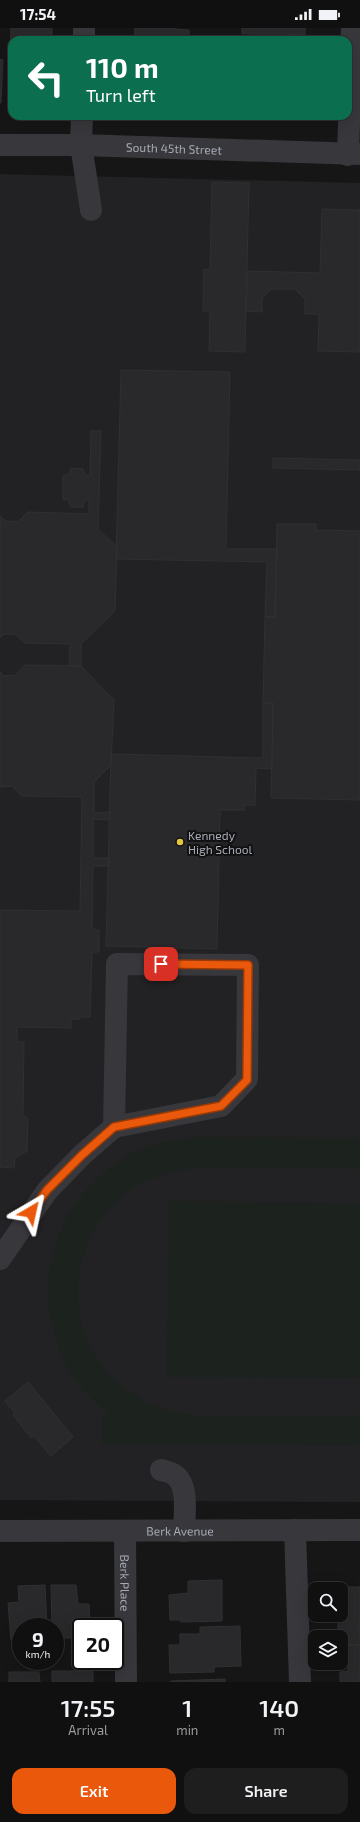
<!DOCTYPE html>
<html lang="en">
<head>
<meta charset="utf-8">
<style>
	body { margin:0; font-family:"Exo 2",sans-serif; background:#1e1e1f; color:#f1f3f6; height:100vh; display:flex; flex-direction:column; font-size:15px; white-space:nowrap }
	* { box-sizing:border-box; margin:0 }
	p { font-size:13px; color:#9c9d9f }
	.icon { flex:none; width:22px; height:22px; fill:none; stroke:currentColor; stroke-width:2; stroke-linecap:round; stroke-linejoin:round }
	.map { position:relative; height:1654px; overflow:hidden }
	.sheet { display:flex; flex-direction:column; background:#101011; flex:1 }
	.sheet>* { flex:none }
	.hud { position:absolute; left:8px; top:8px; width:344px; height:84px; border-radius:12px; box-shadow:0 4px 16px #0002,0 0 0 1px #303031; background:#0b6e4f; color:#fff; overflow:hidden }
	.tools { position:absolute; left:308px; top:1554px; display:grid; gap:8px }
	.tools a { display:grid; place-items:center; width:40px; height:40px; border-radius:8px; background:#101011; box-shadow:0 4px 16px #0002,0 0 0 1px #303031; font-size:20px }
	.speed { position:absolute; left:12px; top:1590px; display:flex; gap:8px; font-size:20px; font-weight:700; text-align:center }
	.speed>* { display:grid; place-content:center; width:52px; height:52px; border-radius:50%; background:#101011; box-shadow:0 4px 16px #0002,0 0 0 1px #303031; line-height:1 }
	.speed small { font-size:10px; font-weight:400 }
	.speed .limit { border:2px solid #111; border-radius:6px; background:#fff; color:#111 }
	.pin { position:absolute; display:grid; place-items:center; width:34px; height:34px; color:#fff; margin:-17px; border-radius:8px; box-shadow:0 2px 6px #0006 }
	.me { position:absolute; width:44px; margin:-22px; rotate:36deg; stroke-linejoin:round; filter:drop-shadow(0 0 3px #0008) }
	.turn { display:flex; align-items:center; gap:14px; height:84px; padding:0 12px; font-size:18px }
	.turn .icon { width:52px; height:52px; stroke-width:2.5 }
	.turn b { display:block; font-size:28px; line-height:34px }
	.eta { display:flex; justify-content:space-evenly; align-items:center; height:68px; text-align:center }
	.eta b { font-size:24px; font-weight:600; line-height:28px }
	.action { display:flex; gap:8px; margin-top:auto; padding:8px 12px }
	.action a { flex:1; height:46px; border-radius:12px; background:#ea580c; color:#fff; font-size:16px; font-weight:600; line-height:46px; text-align:center }
	.action a+a { background:#1e1e1f; color:#f1f3f6 }
	.status { display:flex; justify-content:space-between; align-items:center; height:28px; padding:0 20px; background:#101011; direction:ltr }
	.status svg { height:11px; fill:currentColor }
	.map>svg:first-child { display:block }
	.built { fill:#222224 }
	.green { fill:#1c221e }
	.building { fill:#29292b; stroke:#303033 }
	.lines { fill:none; stroke-linecap:round; stroke-linejoin:round }
	.minor { stroke:#37373c; stroke-width:22 }
	.route-casing { stroke:#983908; stroke-width:10 }
	.route { stroke:#ea580c; stroke-width:7 }
	.poi-dot { fill:#e5c840; stroke:#111112; stroke-width:1.5 }
	.labels { text-anchor:middle; dominant-baseline:central; stroke-width:4; stroke-linejoin:round; paint-order:stroke }
	.street-label { font-size:12px; fill:#a8abb6; stroke:#111112 }
	.poi-label { font-size:12px; fill:#a8abb6; stroke:#111112; text-anchor:start }
</style>
</head>
<body>
<div class="status"><b>17:54</b><svg viewBox="0 0 49 12"><path d="M0 12V9h3v3zM5 12V6h3v6zM10 12V3h3v9zM15 12V0h3v12zM26 1h20v11H26zM47 4h2v5h-2z"/></svg></div>
<div class="map">
<svg width="360" height="1654" viewBox="0 0 360 1654">
	<rect width="100%" height="100%" fill="#161617"/>
	<!-- built -->
	<path class="built" d="M0,146L360,155V1474L0,1472Z"/>
	<!-- green -->
	<path class="green" d="M193,1109L360,1110V1141H186C164,1146 140,1152 123,1168C61,1222 63,1316 130,1364C149,1378 170,1383 192,1387H360V1417L102,1416V1387L110,1386C96,1375 82,1363 72,1347C23,1266 52,1166 137,1123C154,1115 174,1112 193,1109Z
		M169,1173L360,1175V1350L167,1349Z"/>
	<!-- building -->
	<path class="building" d="M11,0H52V12H12V67H8Z
		M135,0H175V1L189,2V12H134Z
		M242,0H305V7L282,6V12L252,11V6H242Z
		M0,31L3,32L1,75H0Z
		M212,154L249,155L245,324L209,323L210,283H203L204,241L210,242Z
		M322,181L360,182V324L318,323L319,286H305V271L295,261H272L262,270V284L246,283L247,243L320,245Z
		M121,342L230,344L226,521H277L275,589H265L267,534L116,531Z
		M91,403H101L98,501L117,519L115,583L81,616V638H69L70,616L25,615L15,606H4L0,610V488L5,493L18,494L28,484L89,486V472H85L83,479H71L68,472L63,471V448L69,446L71,440L83,441L86,448L90,447Z
		M273,430L360,432V442L273,440Z
		M277,496H316V502L360,503V772L271,770L273,675H263L265,589H275Z
		M25,637L81,638L114,672L111,737L94,754V785L110,784L109,792L93,791V830H109V838H93L92,901L99,902V924H92L90,989H80V991H71V1000L17,999V1014H24L23,1087L28,1091L27,1123L15,1130L14,1140L0,1139V882L80,883L82,769L22,768L12,758L0,759V644L4,648L16,647Z
		M263,675H273L272,741L256,740L255,777H244V782H220L217,921L106,918L111,726L263,730Z
		M28,1354L73,1409L51,1428L34,1408L31,1410L13,1387L15,1385L5,1373Z
		M222,1552V1593L181,1594V1592H170L169,1567L188,1565V1553Z
		M45,1557L47,1599H21V1611L11,1612L8,1575L19,1574L18,1558Z
		M51,1557H76L78,1576H89L90,1599H81V1610H55V1599H52Z
		M345,1559H360V1617H348V1612H341V1609H338V1595L346,1594Z
		M240,1598L241,1638L214,1639V1644L170,1645L169,1617H180V1606H200V1599Z
		M348,1617H360V1654H340V1644L348,1643Z
		M52,1643H93V1654H52Z
		M9,1644H39L40,1654H9Z
		M225,1651V1654H171V1653Z"/>
	<g class="lines">
		<!-- minor -->
		<g class="minor">
			<path d="M84,12V0"/>
			<path d="M82,88L81,117L91,182"/>
			<path id="s1" d="M0,117H81L360,126"/>
			<path d="M348,127L352,0"/>
			<path d="M0,1231L47,1163L82,1127L114,1099L117,936L248,937L247,1051L221,1078L114,1099"/>
			<path d="M161,1442C165,1443 170,1444 173,1446C190,1456 184,1487 184,1503"/>
			<path d="M295,1502L300,1654"/>
			<path id="s2" d="M0,1503L360,1502"/>
			<path id="s3" d="M125,1503L126,1654"/>
		</g>
	</g>
	<g class="lines">
		<defs>
			<path id="route" d="M31,1184L47,1162L82,1127L114,1099L221,1078L247,1052L248,937L161,936"/>
		</defs>
		<!-- route casing -->
		<use href="#route" class="route-casing"/>
		<!-- route -->
		<use href="#route" class="route"/>
	</g>
	<!-- markers -->
	<circle class="poi-dot" cx="180" cy="814" r="4"/>
	<g class="labels">
		<!-- street labels -->
		<g class="street-label">
			<text stroke="none"><textPath href="#s1" startOffset="174">South 45th Street</textPath></text>
			<text stroke="none"><textPath href="#s2" startOffset="180">Berk Avenue</textPath></text>
			<text stroke="none"><textPath href="#s3" startOffset="52">Berk Place</textPath></text>
		</g>
		<!-- poi labels -->
		<g class="poi-label">
			<text x="188" y="807">Kennedy<tspan x="188" dy="14">High School</tspan></text>
		</g>
	</g>
</svg>
<div class="tools">
<a><svg class="icon" aria-label="search" viewBox="0 0 24 24"><circle cx="10" cy="10" r="6"/><path d="M15 15l6 6"/></svg></a>
<a><svg class="icon" aria-label="layers" viewBox="0 0 24 24"><path d="M12 4l9 5-9 5-9-5zM3 14l9 5 9-5"/></svg></a>
</div>
<div class="speed"><div>9<small>km/h</small></div><div class="limit">20</div></div>
<div class="pin" style="left:161px;top:936px;background:#d93025"><svg class="icon" aria-label="arrive" viewBox="0 0 24 24"><path d="M6 21V4h12l-3 4 3 4H6"/></svg></div>
<svg class="me" style="left:31px;top:1184px" viewBox="-20 -20 40 40"><path d="M0-17L14 15 0 8-14 15z" fill="#ea580c" stroke="#fff" stroke-width="4"/></svg>
<div class="hud">
<div class="turn"><svg class="icon" aria-label="left" viewBox="0 0 24 24"><path d="M17 20v-9H6M10 6l-5 5 5 5"/></svg><div><b>110 m</b>Turn left</div></div>
</div>
</div>
<section class="sheet">
<div class="eta">
<div><b>17:55</b><p>Arrival</p></div>
<div><b>1</b><p>min</p></div>
<div><b>140</b><p>m</p></div>
</div>
<div class="action"><a>Exit</a><a>Share</a></div>
</section>
</body>
</html>
